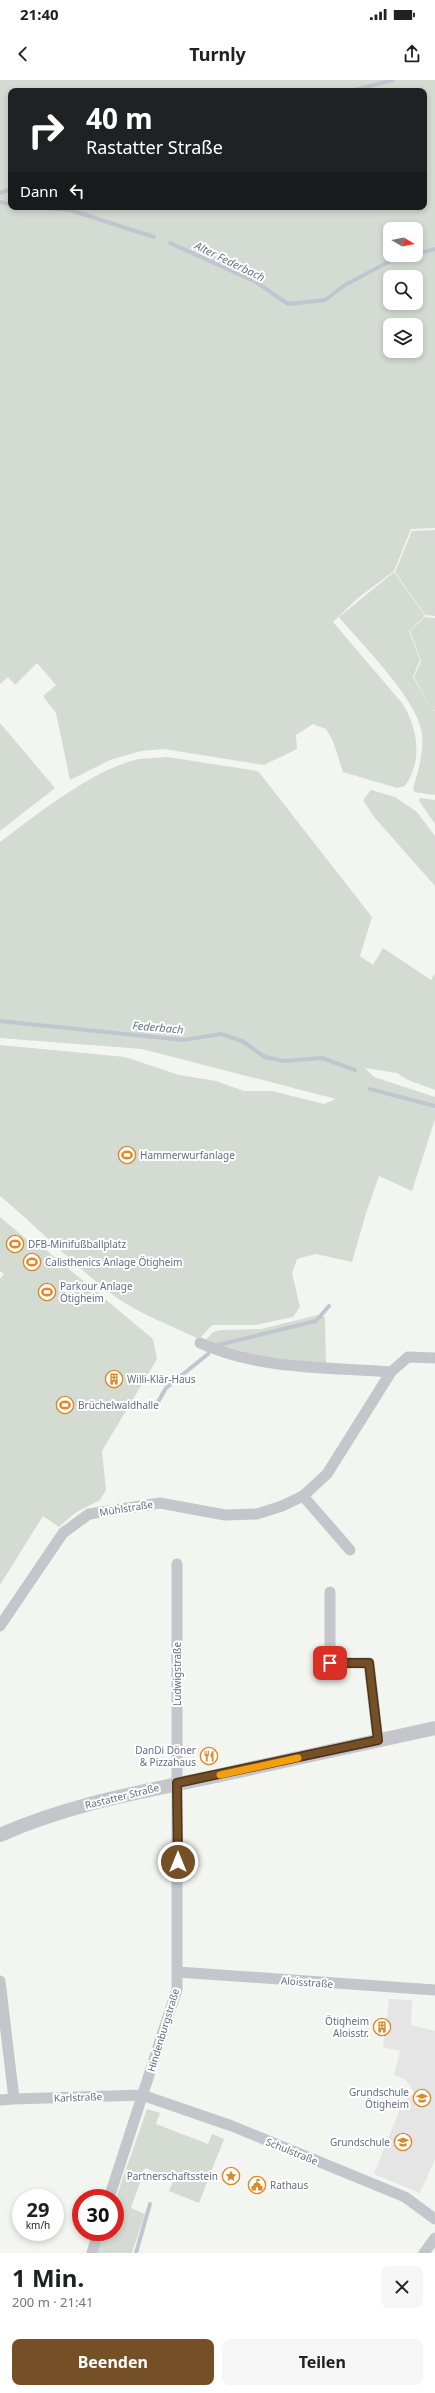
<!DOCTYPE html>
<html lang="de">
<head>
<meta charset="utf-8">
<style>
	body { margin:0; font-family:"Noto Sans",sans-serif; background:#f6f6f6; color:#202124; height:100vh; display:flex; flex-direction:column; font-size:15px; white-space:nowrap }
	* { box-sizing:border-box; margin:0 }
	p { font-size:13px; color:#757577 }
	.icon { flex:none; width:22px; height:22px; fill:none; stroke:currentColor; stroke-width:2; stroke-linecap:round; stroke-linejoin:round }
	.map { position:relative; height:2173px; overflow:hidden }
	.panel { display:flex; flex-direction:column; background:#fff; flex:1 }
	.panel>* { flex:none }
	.top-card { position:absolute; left:8px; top:8px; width:419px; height:122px; border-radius:8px; box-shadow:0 2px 6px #0003; background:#202124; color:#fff; overflow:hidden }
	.needle { width:26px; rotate:100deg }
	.tools { position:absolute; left:383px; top:142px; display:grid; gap:8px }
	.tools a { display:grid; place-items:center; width:40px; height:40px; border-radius:8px; background:#fff; box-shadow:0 2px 6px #0003; font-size:20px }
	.speed { position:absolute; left:12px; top:2109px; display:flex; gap:8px; font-size:20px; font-weight:700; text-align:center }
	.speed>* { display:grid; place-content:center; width:52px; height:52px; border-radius:50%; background:#fff; box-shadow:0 2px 6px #0003; line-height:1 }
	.speed small { font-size:10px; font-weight:400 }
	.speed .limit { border:6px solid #d22; background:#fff; color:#111 }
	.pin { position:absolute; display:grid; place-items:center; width:34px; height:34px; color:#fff; margin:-17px; border-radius:8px; box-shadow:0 2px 6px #0006 }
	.me { position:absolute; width:44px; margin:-22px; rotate:0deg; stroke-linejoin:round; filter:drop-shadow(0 0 3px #0008) }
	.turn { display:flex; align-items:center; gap:14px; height:84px; padding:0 12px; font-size:18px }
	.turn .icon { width:52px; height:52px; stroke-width:2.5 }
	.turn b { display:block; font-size:28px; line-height:34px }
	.then { display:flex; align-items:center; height:38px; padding:0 12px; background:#0003; gap:8px; font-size:15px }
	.round { display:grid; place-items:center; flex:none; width:42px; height:42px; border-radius:8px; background:#f6f6f6 }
	.overview { display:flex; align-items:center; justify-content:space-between; height:68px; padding:0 12px }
	h1 { font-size:24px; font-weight:700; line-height:30px }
	.button { display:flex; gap:8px; margin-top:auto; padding:8px 12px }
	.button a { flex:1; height:46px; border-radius:8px; background:#754f26; color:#fff; font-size:16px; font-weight:700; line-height:46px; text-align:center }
	.button a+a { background:#f6f6f6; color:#202124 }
	.status { display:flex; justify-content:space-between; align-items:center; height:28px; padding:0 20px; background:#fff; direction:ltr }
	.status svg { height:11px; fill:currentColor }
	header { display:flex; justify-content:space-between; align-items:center; height:52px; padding:0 12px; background:#fff; font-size:18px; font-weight:700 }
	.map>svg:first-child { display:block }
	.built { fill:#e4e5e4 }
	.green { fill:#d3dbd2; fill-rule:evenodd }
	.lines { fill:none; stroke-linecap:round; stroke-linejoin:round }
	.stream { stroke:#c1c6ce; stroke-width:4 }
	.minor { stroke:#c5c6cb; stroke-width:11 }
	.tertiary { stroke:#c5c6cb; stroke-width:14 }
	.route-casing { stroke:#4c3319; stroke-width:10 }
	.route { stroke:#754f26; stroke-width:7 }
	.slow { stroke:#f59e0b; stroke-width:7 }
	.labels { text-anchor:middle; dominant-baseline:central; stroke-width:4; stroke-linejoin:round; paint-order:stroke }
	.poi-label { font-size:10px; fill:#646c81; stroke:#fff; text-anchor:start }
	.street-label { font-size:10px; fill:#646c81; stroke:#fff }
	.water-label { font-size:11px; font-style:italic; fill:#657385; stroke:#fff }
</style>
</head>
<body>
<div class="status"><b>21:40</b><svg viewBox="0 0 49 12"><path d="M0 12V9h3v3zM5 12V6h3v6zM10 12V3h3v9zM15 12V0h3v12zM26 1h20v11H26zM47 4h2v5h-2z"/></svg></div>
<header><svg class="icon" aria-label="back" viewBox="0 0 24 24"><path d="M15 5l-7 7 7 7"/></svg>Turnly<svg class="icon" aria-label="share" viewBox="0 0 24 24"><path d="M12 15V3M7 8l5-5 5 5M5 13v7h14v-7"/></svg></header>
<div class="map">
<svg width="435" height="2173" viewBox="0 0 435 2173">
	<rect width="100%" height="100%" fill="#f3f5f1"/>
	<!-- built -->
	<path class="built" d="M389,1919L412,1920L411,1945L435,1951V2079L420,2113L374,2094L403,2021L415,2014L406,2000L394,1995L400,1971L383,1967Z"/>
	<!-- green -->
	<path class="green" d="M0,0H435V448L411,449L394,491L358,518L333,542L402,623C418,648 423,680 405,706L397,708L343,692L333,661L326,649L313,644L296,655L297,669L264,685L164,669L141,671L110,680L70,700L56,633L43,616L56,605L37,583L15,605L8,597L0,604ZM11,11H424V127H11ZM390,149H416V175H390ZM390,197H416V223H390ZM390,245H416V271H390Z
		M435,450V536L425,535L395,492L412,451Z
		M394,492L425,536L409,551L420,580L413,597L431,628L414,597L421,581L410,551L425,537L435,538V630L433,631H435V715L414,712L413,709C418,691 424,673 422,654C418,619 362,565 339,537Z
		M0,643L55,708L0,751Z
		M167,677L258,691L372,837L360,876L373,885L383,868L431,900L435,893V1010L408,1000L397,993L365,988L374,997L435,1017V1039L412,1111L379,1096L366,1133L352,1182L316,1174L297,1179L292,1193L300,1227L293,1237L255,1245H212L199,1259C172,1246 142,1235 117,1218C75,1187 40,1149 0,1116V965L125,977L179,995L216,1001L244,1011H272L324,1024L336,1019L142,969L0,958V762C38,734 93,689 139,679C148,678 158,678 167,677Z
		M371,710L395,717L417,732L435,756V806L375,738L363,720Z
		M420,718L435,720V744L419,721Z
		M0,1137L31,1163L34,1160L153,1259L157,1279L102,1371L106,1410L100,1420L75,1433L59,1447L43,1436L0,1505V1199L4,1194L0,1191Z
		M318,1235L325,1237L326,1284L273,1281L205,1261L213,1252L222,1250L261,1249Z
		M147,2029L160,2033L156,2044L208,2064L212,2054L224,2059L199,2123L169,2111L174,2099L145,2088L131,2128L145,2134L132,2173H97L104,2152H115V2121Z"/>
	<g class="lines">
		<!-- stream -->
		<path class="stream" d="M351,11L393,0
			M0,113L11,109
			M0,122L11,124
			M36,127L70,130L154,157
			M170,163L256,202L288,224L325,220L345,205L394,179L411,175
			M416,174L435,169
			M0,941L183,960L221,954L242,961L265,977L284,981L322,978L355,990
			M370,1009L435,1026
			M218,1265L316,1241L329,1226
			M158,1322L166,1308L208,1274
			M136,2173L150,2124"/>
		<!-- minor -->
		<path class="minor" d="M200,1263C259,1290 328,1287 391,1292
			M303,1416L350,1470
			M330,1512V1583H369L378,1661
			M0,1546L63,1453L89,1434L160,1423L225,1435L257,1434L282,1426L303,1416L327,1394L391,1292L408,1277L435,1278
			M178,1892L435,1910
			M0,1901L14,2019L142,2015L232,2046L405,2117L435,2139
			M0,2020L14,2019
			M109,2118L177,1909V1484
			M92,2173L98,2152
			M424,2173L435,2158"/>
		<!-- tertiary -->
		<path class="tertiary" d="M0,1755C68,1725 135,1713 207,1698C283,1682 359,1664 435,1648"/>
	</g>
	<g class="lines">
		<defs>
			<path id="route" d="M178,1782L177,1703L378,1660L369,1583H330"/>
		</defs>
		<!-- route casing -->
		<use href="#route" class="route-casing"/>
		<!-- route -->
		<use href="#route" class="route"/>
		<!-- slow -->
		<path class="slow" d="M220,1695L298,1678"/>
	</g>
	<!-- icons -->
	<defs>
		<symbol id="stadium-ring" viewBox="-11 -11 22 22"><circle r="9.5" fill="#fff" stroke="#de8828" stroke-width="1.5"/><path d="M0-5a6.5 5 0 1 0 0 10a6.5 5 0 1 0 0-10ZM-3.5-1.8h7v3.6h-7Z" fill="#de8828"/></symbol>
		<symbol id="building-ring" viewBox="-11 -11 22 22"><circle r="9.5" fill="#fff" stroke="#de8828" stroke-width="1.5"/><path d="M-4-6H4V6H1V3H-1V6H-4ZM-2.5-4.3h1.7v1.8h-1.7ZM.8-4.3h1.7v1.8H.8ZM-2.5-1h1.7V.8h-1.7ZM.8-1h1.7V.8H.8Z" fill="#de8828"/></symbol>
		<symbol id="restaurant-ring" viewBox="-11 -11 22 22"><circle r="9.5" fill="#fff" stroke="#de8828" stroke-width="1.5"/><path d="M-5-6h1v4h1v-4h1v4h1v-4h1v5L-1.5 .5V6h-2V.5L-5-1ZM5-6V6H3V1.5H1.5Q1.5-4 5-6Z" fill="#de8828"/></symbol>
		<symbol id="school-ring" viewBox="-11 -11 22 22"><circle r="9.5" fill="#fff" stroke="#de8828" stroke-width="1.5"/><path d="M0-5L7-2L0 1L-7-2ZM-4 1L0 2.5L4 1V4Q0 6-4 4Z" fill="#de8828"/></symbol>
		<symbol id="sight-ring" viewBox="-11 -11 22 22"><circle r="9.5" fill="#fff" stroke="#de8828" stroke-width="1.5"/><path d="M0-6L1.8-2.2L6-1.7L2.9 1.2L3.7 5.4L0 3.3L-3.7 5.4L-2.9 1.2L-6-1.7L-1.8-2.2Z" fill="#de8828"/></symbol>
		<symbol id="civic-ring" viewBox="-11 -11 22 22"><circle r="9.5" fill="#fff" stroke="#de8828" stroke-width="1.5"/><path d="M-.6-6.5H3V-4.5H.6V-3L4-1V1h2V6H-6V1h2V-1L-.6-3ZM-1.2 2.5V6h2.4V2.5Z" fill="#de8828"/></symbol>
	</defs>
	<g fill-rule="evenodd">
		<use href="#stadium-ring" x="117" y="1065" width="20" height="20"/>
		<use href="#stadium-ring" x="5" y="1154" width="20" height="20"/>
		<use href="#stadium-ring" x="22" y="1172" width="20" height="20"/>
		<use href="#stadium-ring" x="37" y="1202" width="20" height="20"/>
		<use href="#building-ring" x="104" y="1289" width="20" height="20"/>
		<use href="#stadium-ring" x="55" y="1315" width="20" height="20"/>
		<use href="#restaurant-ring" x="199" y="1666" width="20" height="20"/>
		<use href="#building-ring" x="372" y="1937" width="20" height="20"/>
		<use href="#school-ring" x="412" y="2008" width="20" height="20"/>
		<use href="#school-ring" x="393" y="2052" width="20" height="20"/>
		<use href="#sight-ring" x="221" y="2086" width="20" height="20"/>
		<use href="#civic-ring" x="247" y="2095" width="20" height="20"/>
	</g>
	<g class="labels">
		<!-- poi labels -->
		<g class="poi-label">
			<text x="140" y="1075">Hammerwurfanlage</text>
			<text x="28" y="1164">DFB-Minifußballplatz</text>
			<text x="45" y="1182">Calisthenics Anlage Ötigheim</text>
			<text x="60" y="1206">Parkour Anlage<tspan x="60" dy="12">Ötigheim</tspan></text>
			<text x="127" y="1299">Willi-Klär-Haus</text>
			<text x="78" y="1325">Brüchelwaldhalle</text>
			<text x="196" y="1670" text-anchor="end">DanDi Döner<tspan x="196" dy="12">&amp; Pizzahaus</tspan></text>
			<text x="369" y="1941" text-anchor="end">Ötigheim<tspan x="369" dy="12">Aloisstr.</tspan></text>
			<text x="409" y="2012" text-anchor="end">Grundschule<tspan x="409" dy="12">Ötigheim</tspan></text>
			<text x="390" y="2062" text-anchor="end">Grundschule</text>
			<text x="218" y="2096" text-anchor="end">Partnerschaftsstein</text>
			<text x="270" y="2105">Rathaus</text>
		</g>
		<!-- street labels -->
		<g class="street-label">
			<text transform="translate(126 1428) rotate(-9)">Mühlstraße</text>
			<text transform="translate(177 1594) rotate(-90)">Ludwigstraße</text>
			<text transform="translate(122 1716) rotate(-14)">Rastatter Straße</text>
			<text transform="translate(307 1902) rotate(4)">Aloisstraße</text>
			<text transform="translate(163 1950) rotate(-73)">Hindenburgstraße</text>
			<text transform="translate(78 2017) rotate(-2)">Karlstraße</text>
			<text transform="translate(292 2071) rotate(22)">Schulstraße</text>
		</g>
		<!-- water labels -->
		<g class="water-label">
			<text transform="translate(230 181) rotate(26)">Alter Federbach</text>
			<text transform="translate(158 947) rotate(5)">Federbach</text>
		</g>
	</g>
</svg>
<div class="tools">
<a><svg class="needle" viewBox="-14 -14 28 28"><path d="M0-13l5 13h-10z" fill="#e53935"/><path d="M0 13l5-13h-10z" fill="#757577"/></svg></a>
<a><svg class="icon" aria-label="search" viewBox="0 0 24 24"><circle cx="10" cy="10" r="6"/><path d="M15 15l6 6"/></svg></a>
<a><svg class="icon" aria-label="layers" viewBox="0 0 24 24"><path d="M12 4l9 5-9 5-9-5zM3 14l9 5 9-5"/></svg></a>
</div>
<div class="speed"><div>29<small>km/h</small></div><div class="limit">30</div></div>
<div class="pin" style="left:330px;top:1583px;background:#d93025"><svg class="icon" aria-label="arrive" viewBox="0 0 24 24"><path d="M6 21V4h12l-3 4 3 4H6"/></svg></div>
<svg class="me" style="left:178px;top:1782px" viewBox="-20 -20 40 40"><circle r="17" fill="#754f26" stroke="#fff" stroke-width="3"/><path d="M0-11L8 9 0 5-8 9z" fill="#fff"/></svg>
<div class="top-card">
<div class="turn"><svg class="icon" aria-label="right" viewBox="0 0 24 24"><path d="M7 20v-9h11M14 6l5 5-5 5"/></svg><div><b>40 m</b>Rastatter Straße</div></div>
<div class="then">Dann<svg class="icon" aria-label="left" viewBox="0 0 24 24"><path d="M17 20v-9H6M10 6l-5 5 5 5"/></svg></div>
</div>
</div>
<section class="panel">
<div class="overview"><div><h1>1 Min.</h1><p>200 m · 21:41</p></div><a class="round"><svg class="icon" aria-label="close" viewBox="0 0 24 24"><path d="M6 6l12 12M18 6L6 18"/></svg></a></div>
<div class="button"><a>Beenden</a><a>Teilen</a></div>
</section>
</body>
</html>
